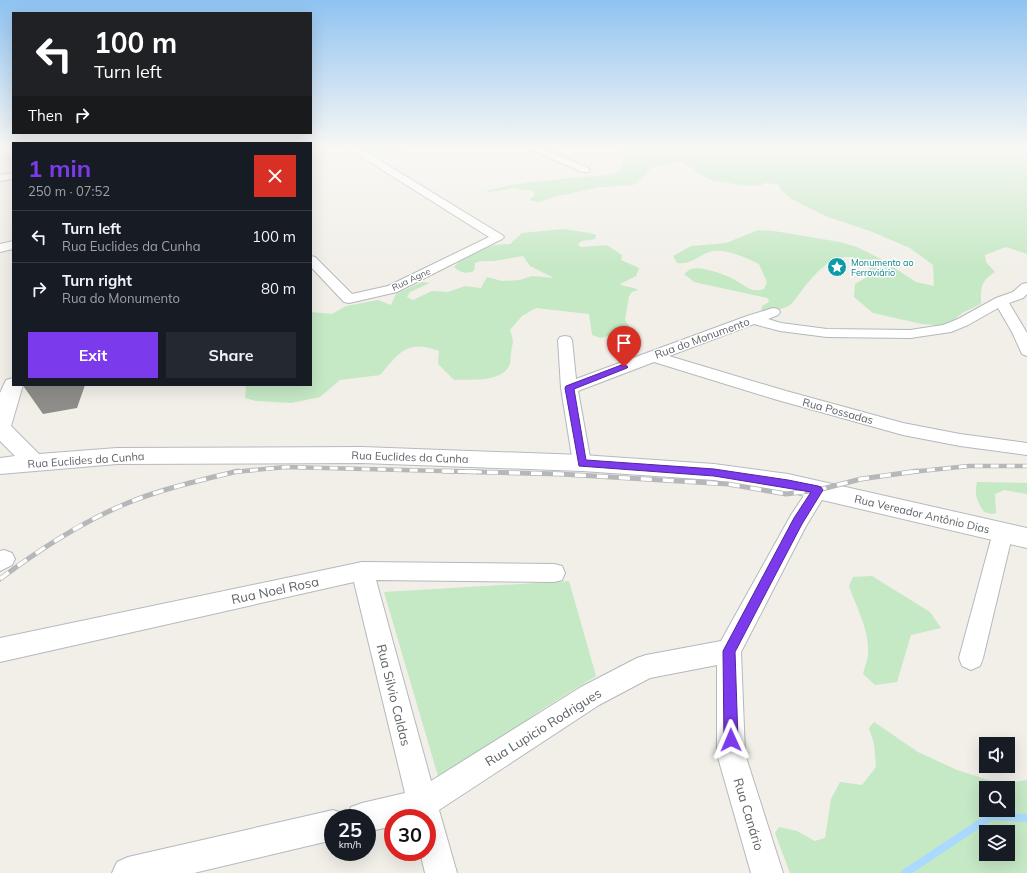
<!DOCTYPE html>
<html lang="en">
<head>
<meta charset="utf-8">
<style>
	body { margin:0; font-family:Mulish,sans-serif; background:#242831; color:#f1f3f6; height:100vh; display:flex; flex-direction:column; font-size:15px; white-space:nowrap }
	* { box-sizing:border-box; margin:0 }
	p { font-size:13px; color:#9ea1a6 }
	.icon { flex:none; width:22px; height:22px; fill:none; stroke:currentColor; stroke-width:2; stroke-linecap:round; stroke-linejoin:round }
	.map { position:relative; flex:1; overflow:hidden }
	.side { position:absolute; left:12px; top:142px; width:300px; height:244px; display:flex; flex-direction:column; background:#171b24; border-radius:0px; box-shadow:0 4px 16px #0002 }
	.side>* { flex:none }
	.banner { position:absolute; left:12px; top:12px; width:300px; height:122px; border-radius:0px; box-shadow:0 4px 16px #0002; background:#202124; color:#fff; overflow:hidden }
	.controls { position:absolute; left:979px; top:737px; display:grid; gap:8px }
	.controls a { display:grid; place-items:center; width:36px; height:36px; border-radius:0px; background:#171b24; box-shadow:0 4px 16px #0002; font-size:20px }
	.speed { position:absolute; left:324px; top:809px; display:flex; gap:8px; font-size:20px; font-weight:700; text-align:center }
	.speed>* { display:grid; place-content:center; width:52px; height:52px; border-radius:50%; background:#171b24; box-shadow:0 4px 16px #0002; line-height:1 }
	.speed small { font-size:10px; font-weight:400 }
	.speed .limit { border:6px solid #d22; background:#fff; color:#111 }
	.pin { position:absolute; display:grid; place-items:center; width:34px; height:34px; color:#fff; margin:-41px -17px; border-radius:50% 50% 50% 0; rotate:-45deg; box-shadow:0 0 4px #0007 }
	.pin .icon { rotate:45deg }
	.me { position:absolute; width:44px; margin:-22px; rotate:359deg; stroke-linejoin:round; filter:drop-shadow(0 0 3px #0008) }
	.turn { display:flex; align-items:center; gap:14px; height:84px; padding:0 16px; font-size:18px }
	.turn .icon { width:52px; height:52px; stroke-width:2.5 }
	.turn b { display:block; font-size:28px; line-height:34px }
	.then { display:flex; align-items:center; height:38px; padding:0 16px; background:#0003; gap:8px; font-size:15px }
	.round { display:grid; place-items:center; flex:none; width:42px; height:42px; border-radius:0px; background:#242831 }
	.summary { display:flex; align-items:center; justify-content:space-between; height:68px; padding:0 16px }
	h1 { font-size:24px; font-weight:700; line-height:30px; color:#7c3aed }
	.cta { display:flex; gap:8px; margin-top:auto; padding:8px 16px }
	.cta a { flex:1; height:46px; border-radius:0px; background:#7c3aed; color:#fff; font-size:16px; font-weight:700; line-height:46px; text-align:center }
	.cta a+a { background:#242831; color:#f1f3f6 }
	ul { padding:0; list-style:none }
	li { display:flex; align-items:center; gap:12px; height:52px; padding:0 16px; border-top:1px solid #363941 }
	li div { flex:1 }
	li b { display:block; font-size:15px }
	li em { font-style:normal }
	.map>svg:first-child { display:block }
	.green { fill:#c5e8c5; fill-rule:evenodd }
	.lines { fill:none; stroke-linecap:round; stroke-linejoin:round }
	.stream { stroke:#aadaff; stroke-width:8 }
	.street-casing { stroke:#b5b8bc; stroke-width:2 }
	.secondary-casing { stroke:#b6babf; stroke-width:2 }
	.street { fill:#fff; fill-rule:evenodd }
	.secondary { fill:#fff; fill-rule:evenodd }
	.rail-far1-casing { stroke:#b6b7b8; stroke-width:4.5 }
	.rail-casing { stroke:#b6b7b8; stroke-width:5 }
	.rail-far1 { stroke:#fff; stroke-width:3; stroke-dasharray:8; stroke-linecap:butt }
	.rail { stroke:#fff; stroke-width:3.5; stroke-dasharray:11; stroke-linecap:butt }
	.shaded-wall { fill:#8f8d8a }
	.building { fill:#cccac5; stroke:#8f8d8a }
	.route { fill:#7c3aed; stroke:#51269a }
	.labels { text-anchor:middle; dominant-baseline:central; stroke-width:3; stroke-linejoin:round; paint-order:stroke }
	.far-culture-label { font-size:9px; fill:#0d838f; stroke:#fff; text-anchor:start }
	.far-street-label { font-size:9px; fill:#5f6368; stroke:#fff }
	.street-label { font-size:11px; fill:#5f6368; stroke:#fff }
	.near-street-label { font-size:13px; fill:#5f6368; stroke:#fff }
</style>
</head>
<body>
<div class="map">
<svg width="1027" height="873" viewBox="0 0 1027 873">
	<rect width="100%" height="100%" fill="#f1efe8"/>
	<!-- green -->
	<path class="green" d="M360,147H398L405,150L404,152C389,153 373,158 360,147Z
		M619,147H1027V254L1006,247L985,255L986,262L995,272C980,282 981,287 981,304L962,313L947,326L922,324L873,313L854,297L855,284L872,274C870,267 861,259 855,258C831,252 813,276 800,293C797,296 794,302 790,305C785,309 766,313 761,311L762,306L769,302L768,298L694,282L684,274C686,273 689,269 692,269C700,266 723,274 731,278C744,283 749,294 764,289L767,282L759,264C746,258 728,249 713,251C699,254 693,265 677,263L673,256L691,246L726,243L758,230L774,231L840,242L857,247L879,258L916,282L934,286L933,265L910,248L870,231L828,217L791,199L782,191L778,184L764,183L761,186H747L710,180L682,162H675L652,168L636,184L630,186H616L596,188L554,197L539,202L529,200L535,194L533,191L512,188L491,192L485,191C517,182 548,181 581,177C594,176 605,177 618,172L621,167L624,153Z
		M563,229L590,233L596,235L595,239L582,241L578,244L581,247L607,245L622,255L621,260L639,268L636,276L620,284C626,288 632,286 638,290L632,292L629,296L625,320L631,330L601,338L592,335L589,314L536,308L522,316L510,330C515,344 512,342 511,354C510,358 511,363 509,366C500,383 471,379 454,380L438,364L439,351C407,339 400,352 380,375L340,380L320,397L291,403L256,401L245,398L246,387L243,385H311V312L332,314L346,306L378,300L391,305L396,294L422,282L430,283L410,292L407,297L413,300L432,291L448,292L465,286L481,288L487,277L502,281L520,280L532,276L554,278L530,266L523,256L494,261H481L475,263L474,271C465,274 461,273 454,267C469,250 488,244 510,244L522,233Z
		M977,482L1027,483V494L1004,490L995,494L996,513L992,514L984,512C977,501 974,495 977,482Z
		M872,576L930,612L941,628L911,635L897,682L875,685L863,674C864,668 867,662 868,656C870,631 857,609 849,586L853,577Z
		M569,581L596,676L541,710L440,783L384,592Z
		M874,722L918,752L957,770L1001,784L1027,780V873H790L775,833L779,827L797,831L815,841L825,838L831,799L840,782L862,785L876,767L874,744L869,728ZM986,788H1008V810H986ZM986,832H1008V854H986Z"/>
	<g class="lines">
		<!-- stream -->
		<path class="stream" d="M905,873L991,816L1027,818"/>
		<defs>
			<path id="street" d="M311,147H320L319,149L311,151Z
				M348,147H358L502,235L504,237L502,239L397,292L349,303L344,302L311,267V256L315,257L352,294L388,286L489,237L349,149Z
				M529,147H540L588,168L590,170L588,172H582L530,149Z
				M13,173V179L0,181V175Z
				M13,241V249L0,252V244Z
				M1027,283V294L1023,298L1009,303L1027,333V356L1022,354L1012,332L998,308L968,325L951,332L910,338L827,337L780,331L754,324L669,356L786,391L903,423L960,434L1027,443V455L960,446L903,435L774,399L654,362L578,391L591,463L589,468L582,470L575,468L573,463L561,388L558,340L560,337L565,336L570,337L572,340L576,379L747,316L773,308L778,309L780,312L778,315L768,319L781,323L827,329L910,330L943,325L958,319L996,298L1013,292L1022,284Z
				M818,483L825,485L828,490L806,526L741,652L745,754L783,873H751L717,754V665L650,678L599,705L439,810L457,873H425L420,852H427V818H393V826L367,832V818H347L351,807L362,803L405,793L354,582L0,662V638L362,562L554,564L562,566L565,573L562,580L554,582L376,580L431,781L581,687L637,658L646,655L721,641L791,515L811,485Z
				M1003,524L1010,526L1013,532L983,658L980,666L971,670L962,666L959,658L993,532L996,526Z
				M4,550L12,553L15,559L12,565L0,571V551Z
				M333,810L344,814L345,818H333V840L194,873H112L117,862L128,857Z"/>
			<path id="secondary" d="M13,378V385H23L11,426L39,454L117,448L362,447L582,455L714,464L788,474L1027,528V548L788,492L714,480L582,471L362,463L117,464L0,474V458L15,456L0,441V393L6,380Z"/>
		</defs>
		<!-- street casing -->
		<use href="#street" class="street-casing"/>
		<!-- secondary casing -->
		<use href="#secondary" class="secondary-casing"/>
		<!-- street -->
		<use href="#street" class="street"/>
		<!-- secondary -->
		<use href="#secondary" class="secondary"/>
		<defs>
			<path id="rail-far1" d="M234,472L286,467L482,472
				M911,472L969,466H1027"/>
			<path id="rail" d="M443,471L560,474L728,484L786,494L818,490L861,479L918,471
				M0,579C40,549 83,521 130,502C165,488 202,480 238,471"/>
		</defs>
		<!-- rail-far1 casing -->
		<use href="#rail-far1" class="rail-far1-casing"/>
		<!-- rail casing -->
		<use href="#rail" class="rail-casing"/>
		<!-- rail-far1 -->
		<use href="#rail-far1" class="rail-far1"/>
		<!-- rail -->
		<use href="#rail" class="rail"/>
	</g>
	<!-- shaded-wall -->
	<path class="shaded-wall" d="M36,385H85L77,408L43,414L24,387Z"/>
	<!-- building -->
	<path class="building" d="M25,385H36L24,387Z"/>
	<!-- sky -->
	<linearGradient id="sky" x2="0" y2="1"><stop stop-color="#8fc3f1"/><stop offset="0.55" stop-color="#f9f8f5"/><stop offset="1" stop-color="#f9f8f5" stop-opacity="0"/></linearGradient>
	<rect width="1027" height="269" fill="url(#sky)"/>
	<!-- route -->
	<path class="route" d="M624,364L628,367L627,368L574,389L586,460L714,469L788,480L818,486L821,487L823,490L802,524L735,652L738,740L736,745L731,747L726,745L724,740L723,651L794,518L811,492L714,476L579,466L565,388L566,386Z"/>
	<!-- icons -->
	<defs>
		<symbol id="sight-disc" viewBox="-11 -11 22 22"><circle r="9.5" fill="#0f9aa8" stroke="#fff"/><path d="M0-6L1.8-2.2L6-1.7L2.9 1.2L3.7 5.4L0 3.3L-3.7 5.4L-2.9 1.2L-6-1.7L-1.8-2.2Z" fill="#fff"/></symbol>
	</defs>
	<g fill-rule="evenodd">
		<use href="#sight-disc" x="826" y="256" width="22" height="22"/>
	</g>
	<g class="labels">
		<!-- far-culture labels -->
		<g class="far-culture-label">
			<text x="851" y="262">Monumento ao<tspan x="851" dy="10">Ferroviário</tspan></text>
		</g>
		<!-- far-street labels -->
		<g class="far-street-label">
			<text transform="translate(411 279) rotate(-25)">Rua Agne</text>
		</g>
		<!-- street labels -->
		<g class="street-label">
			<text transform="translate(702 338) rotate(-20)">Rua do Monumento</text>
			<text transform="translate(838 411) rotate(15)">Rua Possadas</text>
			<text transform="translate(410 457) rotate(2)">Rua Euclides da Cunha</text>
			<text transform="translate(86 460) rotate(-4)">Rua Euclides da Cunha</text>
			<text transform="translate(922 514) rotate(13)">Rua Vereador Antônio Dias</text>
		</g>
		<!-- near-street labels -->
		<g class="near-street-label">
			<text transform="translate(275 590) rotate(-12)">Rua Noel Rosa</text>
			<text transform="translate(394 695) rotate(76)">Rua Silvio Caldas</text>
			<text transform="translate(543 727) rotate(-32)">Rua Lupicio Rodrigues</text>
			<text transform="translate(749 814) rotate(73)">Rua Canário</text>
		</g>
	</g>
</svg>
<div class="controls">
<a><svg class="icon" aria-label="sound" viewBox="0 0 24 24"><path d="M4 9h4l5-4v14l-5-4H4zM17 9q2 3 0 6"/></svg></a>
<a><svg class="icon" aria-label="search" viewBox="0 0 24 24"><circle cx="10" cy="10" r="6"/><path d="M15 15l6 6"/></svg></a>
<a><svg class="icon" aria-label="layers" viewBox="0 0 24 24"><path d="M12 4l9 5-9 5-9-5zM3 14l9 5 9-5"/></svg></a>
</div>
<div class="speed"><div>25<small>km/h</small></div><div class="limit">30</div></div>
<div class="pin" style="left:624px;top:367px;background:#d93025"><svg class="icon" aria-label="arrive" viewBox="0 0 24 24"><path d="M6 21V4h12l-3 4 3 4H6"/></svg></div>
<svg class="me" style="left:731px;top:740px" viewBox="-20 -20 40 40"><path d="M0-17L14 15 0 8-14 15z" fill="#7c3aed" stroke="#fff" stroke-width="4"/></svg>
<div class="banner">
<div class="turn"><svg class="icon" aria-label="left" viewBox="0 0 24 24"><path d="M17 20v-9H6M10 6l-5 5 5 5"/></svg><div><b>100 m</b>Turn left</div></div>
<div class="then">Then<svg class="icon" aria-label="right" viewBox="0 0 24 24"><path d="M7 20v-9h11M14 6l5 5-5 5"/></svg></div>
</div>
<section class="side">
<div class="summary"><div><h1>1 min</h1><p>250 m · 07:52</p></div><a class="round" style="background:#d93025;color:#fff"><svg class="icon" aria-label="close" viewBox="0 0 24 24"><path d="M6 6l12 12M18 6L6 18"/></svg></a></div>
<ul>
<li><svg class="icon" aria-label="left" viewBox="0 0 24 24"><path d="M17 20v-9H6M10 6l-5 5 5 5"/></svg><div><b>Turn left</b><p>Rua Euclides da Cunha</p></div><em>100 m</em></li>
<li><svg class="icon" aria-label="right" viewBox="0 0 24 24"><path d="M7 20v-9h11M14 6l5 5-5 5"/></svg><div><b>Turn right</b><p>Rua do Monumento</p></div><em>80 m</em></li>
</ul>
<div class="cta"><a>Exit</a><a>Share</a></div>
</section>
</div>
</body>
</html>
